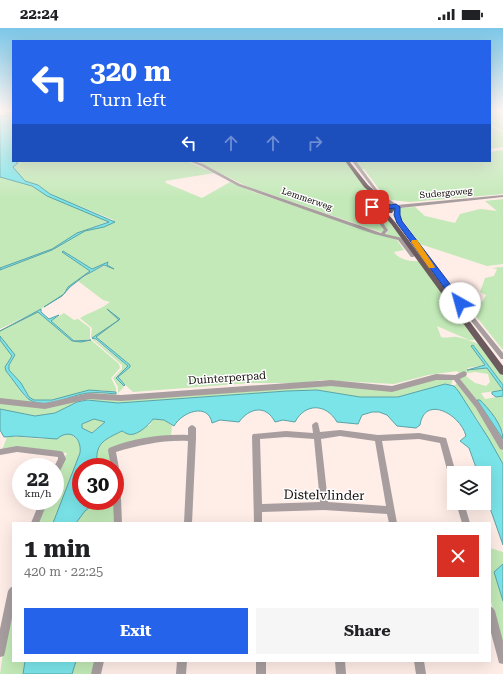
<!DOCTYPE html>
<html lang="en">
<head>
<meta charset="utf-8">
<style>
	body { margin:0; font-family:"Roboto Serif",serif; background:#f6f6f6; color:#202124; height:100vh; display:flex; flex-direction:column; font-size:15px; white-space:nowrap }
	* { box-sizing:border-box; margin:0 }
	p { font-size:13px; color:#757577 }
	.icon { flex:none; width:22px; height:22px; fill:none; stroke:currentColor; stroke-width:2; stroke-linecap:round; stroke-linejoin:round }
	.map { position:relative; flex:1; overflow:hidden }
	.details { position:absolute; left:12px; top:494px; width:479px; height:140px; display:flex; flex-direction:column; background:#fff; border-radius:0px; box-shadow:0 4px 16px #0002 }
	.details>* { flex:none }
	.top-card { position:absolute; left:12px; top:12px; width:479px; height:122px; border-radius:0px; box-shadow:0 4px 16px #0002; background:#2563eb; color:#fff; overflow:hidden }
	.controls { position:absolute; left:447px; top:438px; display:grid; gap:8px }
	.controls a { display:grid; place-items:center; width:44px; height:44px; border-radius:0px; background:#fff; box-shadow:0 4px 16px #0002; font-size:20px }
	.speed { position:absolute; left:12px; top:430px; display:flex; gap:8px; font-size:20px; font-weight:700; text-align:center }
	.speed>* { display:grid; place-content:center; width:52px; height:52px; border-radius:50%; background:#fff; box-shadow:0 4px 16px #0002; line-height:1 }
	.speed small { font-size:10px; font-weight:400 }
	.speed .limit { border:6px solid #d22; background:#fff; color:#111 }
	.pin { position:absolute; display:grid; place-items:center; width:34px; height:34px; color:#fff; margin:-17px; border-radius:8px; box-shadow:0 2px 6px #0006 }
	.me { position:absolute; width:44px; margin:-22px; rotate:322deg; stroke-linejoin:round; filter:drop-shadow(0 0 3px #0008) }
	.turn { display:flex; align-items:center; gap:14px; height:84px; padding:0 12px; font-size:18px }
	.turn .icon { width:52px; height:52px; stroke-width:2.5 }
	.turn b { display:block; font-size:28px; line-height:34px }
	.lanes { display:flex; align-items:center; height:38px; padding:0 12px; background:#0003; justify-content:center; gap:20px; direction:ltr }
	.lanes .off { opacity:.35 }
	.round { display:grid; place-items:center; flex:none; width:42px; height:42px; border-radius:0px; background:#f6f6f6 }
	.overview { display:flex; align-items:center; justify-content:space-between; height:68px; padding:0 12px }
	h1 { font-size:24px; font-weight:700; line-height:30px }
	.action { display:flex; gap:8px; margin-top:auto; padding:8px 12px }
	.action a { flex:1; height:46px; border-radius:0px; background:#2563eb; color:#fff; font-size:16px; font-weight:700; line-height:46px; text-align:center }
	.action a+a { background:#f6f6f6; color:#202124 }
	.status { display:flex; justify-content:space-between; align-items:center; height:28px; padding:0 20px; background:#fff; direction:ltr }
	.status svg { height:11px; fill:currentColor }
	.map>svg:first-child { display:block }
	.green { fill:#c2e9b7 }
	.water { fill:#7ae4e9; stroke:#5aa3a6; fill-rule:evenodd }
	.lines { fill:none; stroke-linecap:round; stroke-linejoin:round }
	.minor { fill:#a89ea0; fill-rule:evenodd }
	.major { fill:#6b5b5e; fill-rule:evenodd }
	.route { fill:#2563eb; stroke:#184099 }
	.slow { fill:#f59e0b }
	.labels { text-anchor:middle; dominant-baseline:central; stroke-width:3; stroke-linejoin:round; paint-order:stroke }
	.far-street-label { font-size:9px; fill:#110b08; stroke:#fff }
	.street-label { font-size:11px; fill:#110b08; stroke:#fff }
	.near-street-label { font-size:13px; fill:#110b08; stroke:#fff }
</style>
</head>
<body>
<div class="status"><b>22:24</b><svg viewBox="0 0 49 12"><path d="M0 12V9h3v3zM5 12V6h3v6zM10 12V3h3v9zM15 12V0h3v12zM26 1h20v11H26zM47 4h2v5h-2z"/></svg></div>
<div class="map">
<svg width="503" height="646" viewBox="0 0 503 646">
	<rect width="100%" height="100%" fill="#ffede7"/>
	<!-- green -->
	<path class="green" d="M0,82H13V133H187L214,145L165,153L166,155L202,170L230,154L256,165L397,212L404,222L394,224C398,231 411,234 419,233L475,312H469L437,298L441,309C446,311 452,308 457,309C463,310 476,314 481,318L503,348V357L474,318L472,317L485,337L467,340L468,342L487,340L503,362L481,365L485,371L503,368V404L483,376L477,373L503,411V417L460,351L466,348L475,355L486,358L490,354L488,346L475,344L460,346L457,343L428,347L394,356L321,352L302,355H250L133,364L118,350L130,337L96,309L120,291L107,281L119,292L98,306L94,311L128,338L116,349L124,359L118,365V359L113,350L122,341V337L92,311L91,309L92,300L80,290C90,284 100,282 110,274L103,272L78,253L93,243L104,238L114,241L107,237L108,234L92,241L65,224H63L90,243L68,259L62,267L41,281L0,301V242L52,222L85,203L104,199L114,192L50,166L38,157L24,153L32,158L109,193L77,205L52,221L0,240Z
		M490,82H503V103L490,97Z
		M490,98L503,104V119L490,121Z
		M503,122V166L410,174L391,172L379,161L364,141H362L355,133H490V124Z
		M196,133H345L377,173L375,175L369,174V177L385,201L383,205L246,158Z
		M503,171V236L487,238L420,216L399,187L400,180L415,179L425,188L455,195L460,186L480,181L497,183L485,173Z
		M376,180L379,181L403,211L386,207L387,202L373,181Z
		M503,239V322L466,276L483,273L486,267L480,264L485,250L494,248L497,241L492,240Z
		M36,284H39L73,314L91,312L119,336L120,340L111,350L116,360V364L100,362L52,372H34L29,369L21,355L9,342V337L15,328L0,308V303Z
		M64,285L74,292L78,291L90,300V311L74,313L51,293Z
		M0,312L12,328L5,339L6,343L25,369L36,375L60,373L88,365L116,366L115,368L99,367L45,377L0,372Z
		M453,351L451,357L438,358L398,369H360L317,362L287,363L118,375L87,372L77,374L55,385L35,388L0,381V374L31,378L99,369L326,356L376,361L429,352Z
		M457,355L461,356L503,421V436L478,392L454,358Z
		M94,391L105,394L91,405L82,401V396Z
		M153,391L164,392L172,398L171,408L117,419L112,439H97C95,415 102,413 122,403L126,405L150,397Z
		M64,406C75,406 82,414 80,425L53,495H35L45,473H55V449L67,425L31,420L2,422L7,409C24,407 48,416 64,406Z
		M97,473H115L117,495H76L85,483Z
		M490,520L503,524V536L494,544L503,573V616L490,570Z
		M13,575V633H25L23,646H0L4,618Z
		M76,633H97L94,646H72Z"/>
	<!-- water -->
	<path class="water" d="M13,87V133H17L16,134L18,135L13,139L25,153L38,157L50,166L115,194L104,199L85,203L52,222L0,242V240L52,221L77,205L109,194L47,168L32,158L0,149V88Z
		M63,223L92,241L108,234L107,237L114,241L104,237L84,248L70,259L62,268L44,279L64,266L68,259L90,243L62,224Z
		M41,281V284L49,291L59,287L51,293L74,313L91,312L81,314L72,313L38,284L0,303Z
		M107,281L120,291L96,309L130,337V339L118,349L125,357L124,358L116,350L128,338L96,311L92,310L119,292Z
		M0,308L15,327L9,337V342L21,355L29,369L34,372H52L89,362L116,364V366C106,365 97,364 88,365C70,367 47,382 30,372C25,370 12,350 6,343L5,339L12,328L0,312Z
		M473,317L503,357V368L496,369L492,366V364L503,362L487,340L467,342L485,337L471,318Z
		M445,356L454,358L459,364L489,411L503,436V517L484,463V445H478L469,420L460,413L466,408C461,387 425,366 420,397L416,400L397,398L387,387L379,384H372L362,387L358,396L337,394C326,375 305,375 295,394L283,392L275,394C266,376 249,380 239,394L220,392L212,395C208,374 182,384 174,398L164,392L153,391C149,397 136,409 128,406C125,405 124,404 122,403C102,413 95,415 97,439H81V473H97L85,483L76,495H53L80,425C82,409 69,400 57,411L16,408L4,409L0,402V381L35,388L55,385L77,374L87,372L118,375L287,363L317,362L360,369H398ZM94,391L105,394L92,405L82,400V396Z
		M477,372H480C489,381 503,397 503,411Z
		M503,536V573L494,544Z
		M25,633H76L72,646H23Z"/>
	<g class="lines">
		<!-- minor -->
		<path class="minor" d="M189,133H194L203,136L240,156L381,205L384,202L369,181L368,175L371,174L373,181L388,202L385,206L402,210L415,228L413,229H411L398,212L374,206L238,158L201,138Z
			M352,133H356L378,163L397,177L503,167V169L400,180L399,188L402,194L457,268L503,325V331H501L453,270L398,195L395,188L396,180H392L391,179L393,178L376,165Z
			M464,343L466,344L467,346L466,348L460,351L480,376L503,412V422L500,421L476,380L454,352H436L392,364L331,358L121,373L89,371L45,381L0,376V370L45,375L89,365L121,367L331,352L392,358L436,346L455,347Z
			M316,394L318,395L320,404L340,402L378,407L419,405L446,410L456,445H454V457L451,456L450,453L440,415L419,411L382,413L397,495H389L387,486L324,482L262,484V495H254L252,408L253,406L286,403L313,405L312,397L314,395ZM340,408L375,413L386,478L328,474L321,411ZM286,409L314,411L320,474L262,476L260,411Z
			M192,397L194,398L196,400V410L192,495H184L188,413C163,412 140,417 116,424L120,446L122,495H114L113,473H115V439H111L108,422L109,420C134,410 162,406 188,407V400L190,398Z
			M17,418L60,423L63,424L66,431L58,447L55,448V439H54L58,431V429L17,424L0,427V421Z
			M40,473H48L39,495H31Z
			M456,475H464L470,495H462Z
			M13,558V585L5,624L4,628L0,629V601L8,563L10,560Z
			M490,578L493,580L495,583L503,613V636L499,635L498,631L490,601Z
			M94,633H104L101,646H91Z
			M177,633H187L186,646H176Z
			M256,633H266V646H256Z
			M335,633H345L346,646H336Z
			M414,633H424L426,646H416Z"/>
		<!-- major -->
		<path class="major" d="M345,133H349L368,157L394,180L395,181L392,185H388L387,184L389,181L380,173V177L395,194L503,338V347L500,346L391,196L375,178L376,173H380L364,159Z"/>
	</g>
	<!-- sky -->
	<linearGradient id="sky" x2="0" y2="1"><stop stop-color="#7cc7e8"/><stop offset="0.48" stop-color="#fff7f4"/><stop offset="1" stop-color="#fff7f4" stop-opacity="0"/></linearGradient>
	<rect width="503" height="172" fill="url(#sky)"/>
	<!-- route -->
	<path class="route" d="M381,172L391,177L396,176L400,179V187L402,193L463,273V277H457L397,195L394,187L395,180L388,181L380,176L379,179C376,180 371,182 368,179L374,177L375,174Z"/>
	<!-- slow -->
	<path class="slow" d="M412,212H417L435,239L434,240H429L411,214Z"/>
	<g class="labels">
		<!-- far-street labels -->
		<g class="far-street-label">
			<text transform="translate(446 165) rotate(-5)">Sudergoweg</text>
			<text transform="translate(307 171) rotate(19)">Lemmerweg</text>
		</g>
		<!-- street labels -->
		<g class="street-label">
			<text transform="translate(227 350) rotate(-4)">Duinterperpad</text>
		</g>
		<!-- near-street labels -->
		<g class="near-street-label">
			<text transform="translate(324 467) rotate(1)">Distelvlinder</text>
		</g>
	</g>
</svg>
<div class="controls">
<a><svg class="icon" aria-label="layers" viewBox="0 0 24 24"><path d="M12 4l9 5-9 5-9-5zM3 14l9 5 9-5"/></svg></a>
</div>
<div class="speed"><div>22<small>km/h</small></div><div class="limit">30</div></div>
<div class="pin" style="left:372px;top:179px;background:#d93025"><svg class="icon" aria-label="arrive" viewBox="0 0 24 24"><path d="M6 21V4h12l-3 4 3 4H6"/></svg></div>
<svg class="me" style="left:460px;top:275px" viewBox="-20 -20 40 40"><circle r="19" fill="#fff"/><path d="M0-13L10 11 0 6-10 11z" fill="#2563eb"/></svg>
<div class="top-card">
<div class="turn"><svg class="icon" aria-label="left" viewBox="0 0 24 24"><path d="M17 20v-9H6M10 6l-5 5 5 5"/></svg><div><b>320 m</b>Turn left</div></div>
<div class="lanes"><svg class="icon" aria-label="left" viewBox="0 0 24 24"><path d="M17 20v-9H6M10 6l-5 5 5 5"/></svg><svg class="icon off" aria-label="ahead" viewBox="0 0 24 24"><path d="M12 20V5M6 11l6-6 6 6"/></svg><svg class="icon off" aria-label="ahead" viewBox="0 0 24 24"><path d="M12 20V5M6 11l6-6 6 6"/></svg><svg class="icon off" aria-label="right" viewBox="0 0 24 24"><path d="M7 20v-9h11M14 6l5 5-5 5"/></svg></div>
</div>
<section class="details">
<div class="overview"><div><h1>1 min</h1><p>420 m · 22:25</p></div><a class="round" style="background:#d93025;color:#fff"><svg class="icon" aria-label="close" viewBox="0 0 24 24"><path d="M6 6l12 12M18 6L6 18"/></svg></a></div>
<div class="action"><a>Exit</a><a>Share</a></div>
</section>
</div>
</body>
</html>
